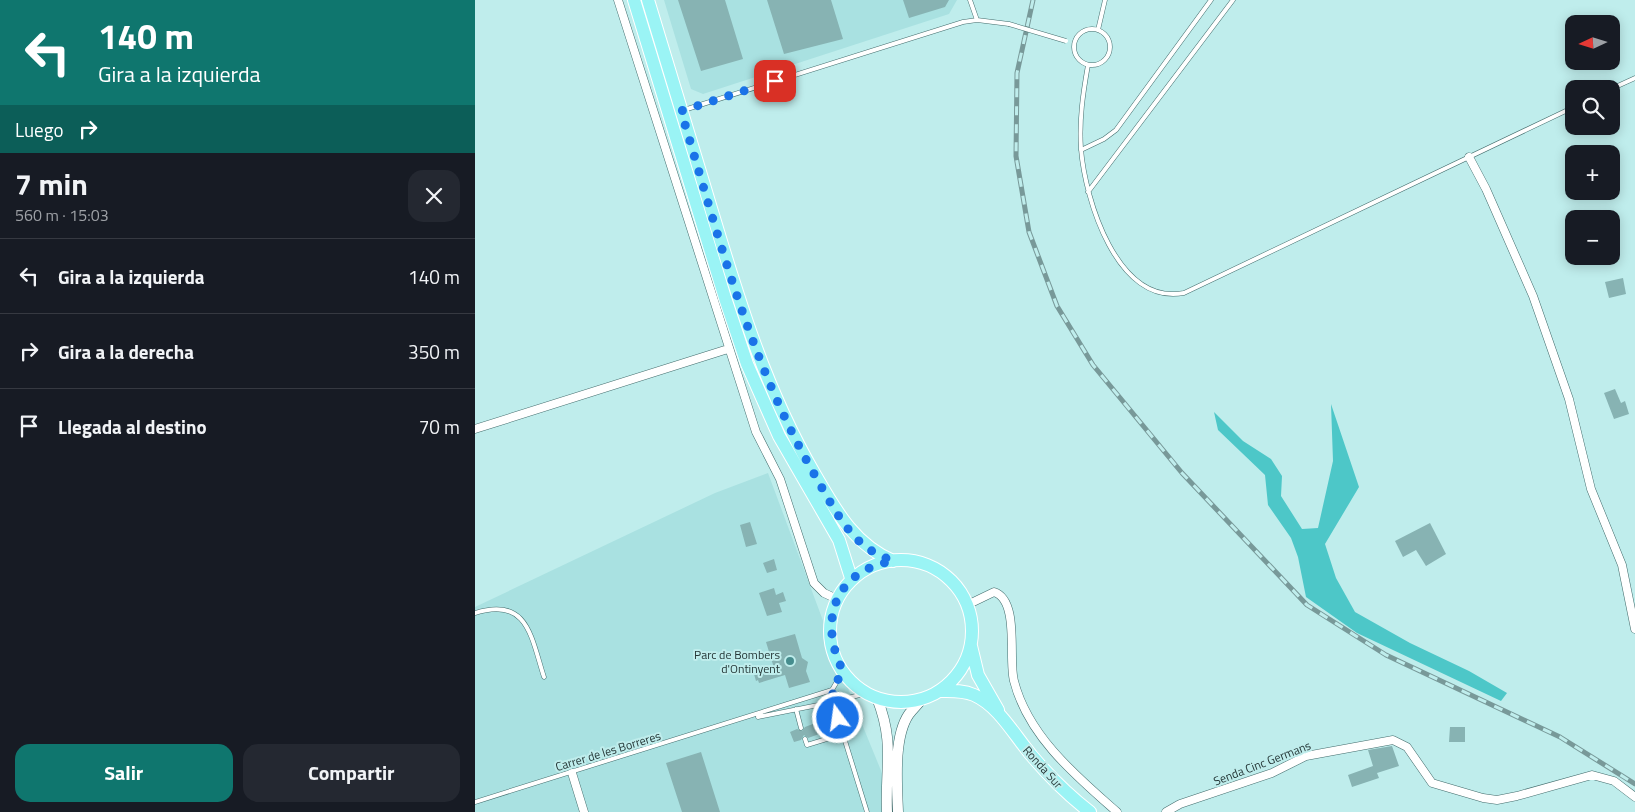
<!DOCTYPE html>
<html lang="es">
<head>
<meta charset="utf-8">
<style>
	body { margin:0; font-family:"Titillium Web",sans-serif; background:#242831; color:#f1f3f6; height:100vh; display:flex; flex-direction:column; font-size:19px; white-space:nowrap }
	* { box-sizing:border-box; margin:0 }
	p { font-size:16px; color:#9ea1a6 }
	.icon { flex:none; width:28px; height:28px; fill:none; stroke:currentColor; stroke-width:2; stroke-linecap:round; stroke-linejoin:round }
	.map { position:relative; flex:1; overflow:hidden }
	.sheet { display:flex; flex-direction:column; background:#171b24; width:475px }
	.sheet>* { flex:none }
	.top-card { background:#0f766e; color:#fff; overflow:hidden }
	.needle { width:32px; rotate:266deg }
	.tools { position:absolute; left:1090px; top:15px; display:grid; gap:10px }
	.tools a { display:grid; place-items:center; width:55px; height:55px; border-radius:10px; background:#171b24; box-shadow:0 2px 12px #0003; font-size:25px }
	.pin { position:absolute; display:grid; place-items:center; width:42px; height:42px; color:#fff; margin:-21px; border-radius:10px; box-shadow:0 2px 8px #0006 }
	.me { position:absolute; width:55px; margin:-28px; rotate:346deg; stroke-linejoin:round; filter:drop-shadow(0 0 4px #0008) }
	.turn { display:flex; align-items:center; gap:18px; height:105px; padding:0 15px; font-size:22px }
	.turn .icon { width:65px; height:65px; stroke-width:2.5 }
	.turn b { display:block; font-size:35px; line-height:42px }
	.then { display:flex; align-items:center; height:48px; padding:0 15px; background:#0003; gap:10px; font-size:19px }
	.round { display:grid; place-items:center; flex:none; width:52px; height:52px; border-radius:15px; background:#242831 }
	.head { display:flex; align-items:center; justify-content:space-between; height:85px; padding:0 15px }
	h1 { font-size:30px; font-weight:700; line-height:38px }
	.primary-button { display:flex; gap:10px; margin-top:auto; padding:10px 15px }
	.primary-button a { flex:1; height:58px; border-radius:15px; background:#0f766e; color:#fff; font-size:20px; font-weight:700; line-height:58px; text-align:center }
	.primary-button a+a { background:#242831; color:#f1f3f6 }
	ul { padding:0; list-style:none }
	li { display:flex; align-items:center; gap:15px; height:75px; padding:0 15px; border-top:1px solid #363941 }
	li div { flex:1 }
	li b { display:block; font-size:19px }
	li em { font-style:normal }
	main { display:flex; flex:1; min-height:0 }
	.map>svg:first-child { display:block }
	.built { fill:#a9e1e1 }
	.green { fill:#4dc7c8 }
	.building { fill:#87b3b3 }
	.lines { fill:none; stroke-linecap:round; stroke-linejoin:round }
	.service-casing { stroke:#426c6c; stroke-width:5 }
	.minor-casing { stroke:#426c6c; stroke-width:9 }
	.tertiary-casing { stroke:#426c6c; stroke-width:11 }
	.primary-casing { stroke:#fff; stroke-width:14 }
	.service { stroke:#fff; stroke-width:4 }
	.minor { stroke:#fff; stroke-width:8 }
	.tertiary { stroke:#fff; stroke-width:10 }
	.primary { stroke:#9af4f5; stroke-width:12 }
	.rail-casing { stroke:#789999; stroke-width:5 }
	.rail { stroke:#bfedec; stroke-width:3; stroke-dasharray:9; stroke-linecap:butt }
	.service-bridge-casing { stroke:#426c6c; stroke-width:5; stroke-linecap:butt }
	.service-bridge { stroke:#fff; stroke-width:4 }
	.route { stroke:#1a73e8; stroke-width:9; stroke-dasharray:0 16.2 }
	.poi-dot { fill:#468d8e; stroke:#bfedec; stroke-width:2 }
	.labels { text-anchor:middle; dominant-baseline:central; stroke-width:4; stroke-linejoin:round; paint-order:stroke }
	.poi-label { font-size:12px; fill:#253737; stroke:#bfedec; text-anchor:end }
	.street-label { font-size:12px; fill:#253737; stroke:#bfedec }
</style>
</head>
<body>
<main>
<section class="sheet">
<div class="top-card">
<div class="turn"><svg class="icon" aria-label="left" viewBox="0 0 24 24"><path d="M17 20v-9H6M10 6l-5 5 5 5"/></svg><div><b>140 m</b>Gira a la izquierda</div></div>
<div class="then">Luego<svg class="icon" aria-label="right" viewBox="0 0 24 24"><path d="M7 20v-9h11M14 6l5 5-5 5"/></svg></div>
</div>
<div class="head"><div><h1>7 min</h1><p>560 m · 15:03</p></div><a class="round"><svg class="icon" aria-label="close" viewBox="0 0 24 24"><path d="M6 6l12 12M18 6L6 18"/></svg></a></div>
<ul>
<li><svg class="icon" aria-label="left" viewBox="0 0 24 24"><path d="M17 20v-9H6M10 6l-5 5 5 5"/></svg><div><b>Gira a la izquierda</b></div><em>140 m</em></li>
<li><svg class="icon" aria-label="right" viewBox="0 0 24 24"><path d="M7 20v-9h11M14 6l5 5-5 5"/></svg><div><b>Gira a la derecha</b></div><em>350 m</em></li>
<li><svg class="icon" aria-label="arrive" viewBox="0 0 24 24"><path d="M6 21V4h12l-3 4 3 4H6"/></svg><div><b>Llegada al destino</b></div><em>70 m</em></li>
</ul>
<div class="primary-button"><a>Salir</a><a>Compartir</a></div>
</section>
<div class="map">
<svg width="1160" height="812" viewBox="0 0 1160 812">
	<rect width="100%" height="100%" fill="#bfedec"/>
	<!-- built -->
	<path class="built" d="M189,0H482L474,14L228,94L216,89Z
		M293,473L382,712L423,812H0V607L240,493Z"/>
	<!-- green -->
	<path class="green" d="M856,404L884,487L850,544L861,578L880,612L935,643L994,671L1032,693L1026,701L882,633L831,597L823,557L816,538L793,505L790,475L743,430L739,412L768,441L796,459L807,476L806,496L827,529L843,528L858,461Z"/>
	<!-- building -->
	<path class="building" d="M203,0H250L268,59L226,71Z
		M292,0H356L368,39L309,54Z
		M428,0H474L470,7L434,18Z
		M1148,278L1151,294L1134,298L1130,282Z
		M1140,389L1146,403L1150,401L1154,414L1139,419L1129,393Z
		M275,522L282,544L271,547L265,525Z
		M955,523L971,554L951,566L941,550L928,557L920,541Z
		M299,559L302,570L292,573L288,563Z
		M299,588L301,595L308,592L311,601L304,603L307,612L292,616L284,593Z
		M320,634L327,658L333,662L331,671L335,682L314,688L310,675L284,683L283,680L281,681L279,674L299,668L291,642Z
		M343,722L347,733L333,738L329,735L326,740L319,742L315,732L322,729L327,731L330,727Z
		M975,727H990V742H974Z
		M917,746L924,766L902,773L904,778L877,787L873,775L898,766L893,750Z
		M226,752L245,812H207L191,763Z"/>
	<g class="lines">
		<defs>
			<path id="service" d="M495,0L502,20
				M599 47a18 18 0 1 1 36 0a18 18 0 1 1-36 0Z
				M623,30L630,0
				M613,65C608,93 604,120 606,149C610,199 642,306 709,293L1099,107
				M1136,89L1160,78
				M209,110L488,22L502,20L534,24
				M606,150L629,139L641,130L736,0
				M613,192L758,0
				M0,613C53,596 56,637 69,677
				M357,690L358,702L392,812
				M321,709L326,728
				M283,717L358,702L392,693
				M330,739L332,745L368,734
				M0,802L357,690L368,671"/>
			<path id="minor" d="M143,0L281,432L305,479L339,583L349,593L362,599
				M994,157L1011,189L1058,296L1094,399L1116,489L1147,565L1160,629
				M0,429L253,349
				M492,605L519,592C545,600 533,660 539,681C553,736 601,776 642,812
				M97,773L109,812
				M691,812L705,804L797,773L831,756L918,740L932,747L957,783L1008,798L1022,800L1042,796L1117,775L1139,781L1160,797"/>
			<path id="tertiary" d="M402,698C420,744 410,766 412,812
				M423,812C422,784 418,737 434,714C438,709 443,704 447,699"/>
			<path id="primary" d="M159,0L250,298L272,364L304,436L364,540L376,578
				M173,0C192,62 210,123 229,185C259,284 286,382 339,473C360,509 378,544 418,561
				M355 631a71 71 0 1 1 142 0a71 71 0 1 1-142 0Z
				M496,646L503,675L523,710
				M464,691C475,691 488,690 499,695C524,706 539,735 557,756C574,776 593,795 615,812"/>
		</defs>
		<!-- service casing -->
		<use href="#service" class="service-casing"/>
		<!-- minor casing -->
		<use href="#minor" class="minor-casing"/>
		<!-- tertiary casing -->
		<use href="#tertiary" class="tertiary-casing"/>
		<!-- primary casing -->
		<use href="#primary" class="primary-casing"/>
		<!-- service -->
		<use href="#service" class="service"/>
		<!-- minor -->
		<use href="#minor" class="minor"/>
		<!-- tertiary -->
		<use href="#tertiary" class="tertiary"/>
		<!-- primary -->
		<use href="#primary" class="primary"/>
		<defs>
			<path id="rail" d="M558,0L542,73L541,156L554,232L582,306L618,365L707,473L832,605L911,655L1085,737L1160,784"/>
		</defs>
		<!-- rail casing -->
		<use href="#rail" class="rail-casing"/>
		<!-- rail -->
		<use href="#rail" class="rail"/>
		<defs>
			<path id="service-bridge" d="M534,24L591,41"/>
		</defs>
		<!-- service-bridge casing -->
		<use href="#service-bridge" class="service-bridge-casing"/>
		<!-- service-bridge -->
		<use href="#service-bridge" class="service-bridge"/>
	</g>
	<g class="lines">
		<!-- route -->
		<path class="route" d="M300,81L206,111C244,237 275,364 342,479C355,502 370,531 391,547C399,553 408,557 418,561C359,571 343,621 368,671L357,690L363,718"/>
	</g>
	<!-- markers -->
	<circle class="poi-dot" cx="315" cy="661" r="5"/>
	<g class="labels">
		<!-- poi labels -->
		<g class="poi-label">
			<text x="305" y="654">Parc de Bombers<tspan x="305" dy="14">d'Ontinyent</tspan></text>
		</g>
		<!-- street labels -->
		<g class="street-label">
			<text transform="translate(133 751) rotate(-17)">Carrer de les Borreres</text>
			<text transform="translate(787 763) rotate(-21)">Senda Cinc Germans</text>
			<text transform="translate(568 767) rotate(48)">Ronda Sur</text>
		</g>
	</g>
</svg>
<div class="tools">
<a><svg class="needle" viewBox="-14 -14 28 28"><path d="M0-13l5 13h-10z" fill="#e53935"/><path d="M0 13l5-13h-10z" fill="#9ea1a6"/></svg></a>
<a><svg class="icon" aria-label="search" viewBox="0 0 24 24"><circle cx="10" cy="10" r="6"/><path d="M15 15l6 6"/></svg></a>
<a>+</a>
<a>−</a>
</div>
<div class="pin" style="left:300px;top:81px;background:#d93025"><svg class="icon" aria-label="arrive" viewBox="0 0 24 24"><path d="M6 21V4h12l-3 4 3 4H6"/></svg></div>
<svg class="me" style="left:363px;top:718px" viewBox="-20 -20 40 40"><circle r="17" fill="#1a73e8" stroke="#fff" stroke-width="3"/><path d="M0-11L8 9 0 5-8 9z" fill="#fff"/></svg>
</div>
</main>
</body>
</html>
